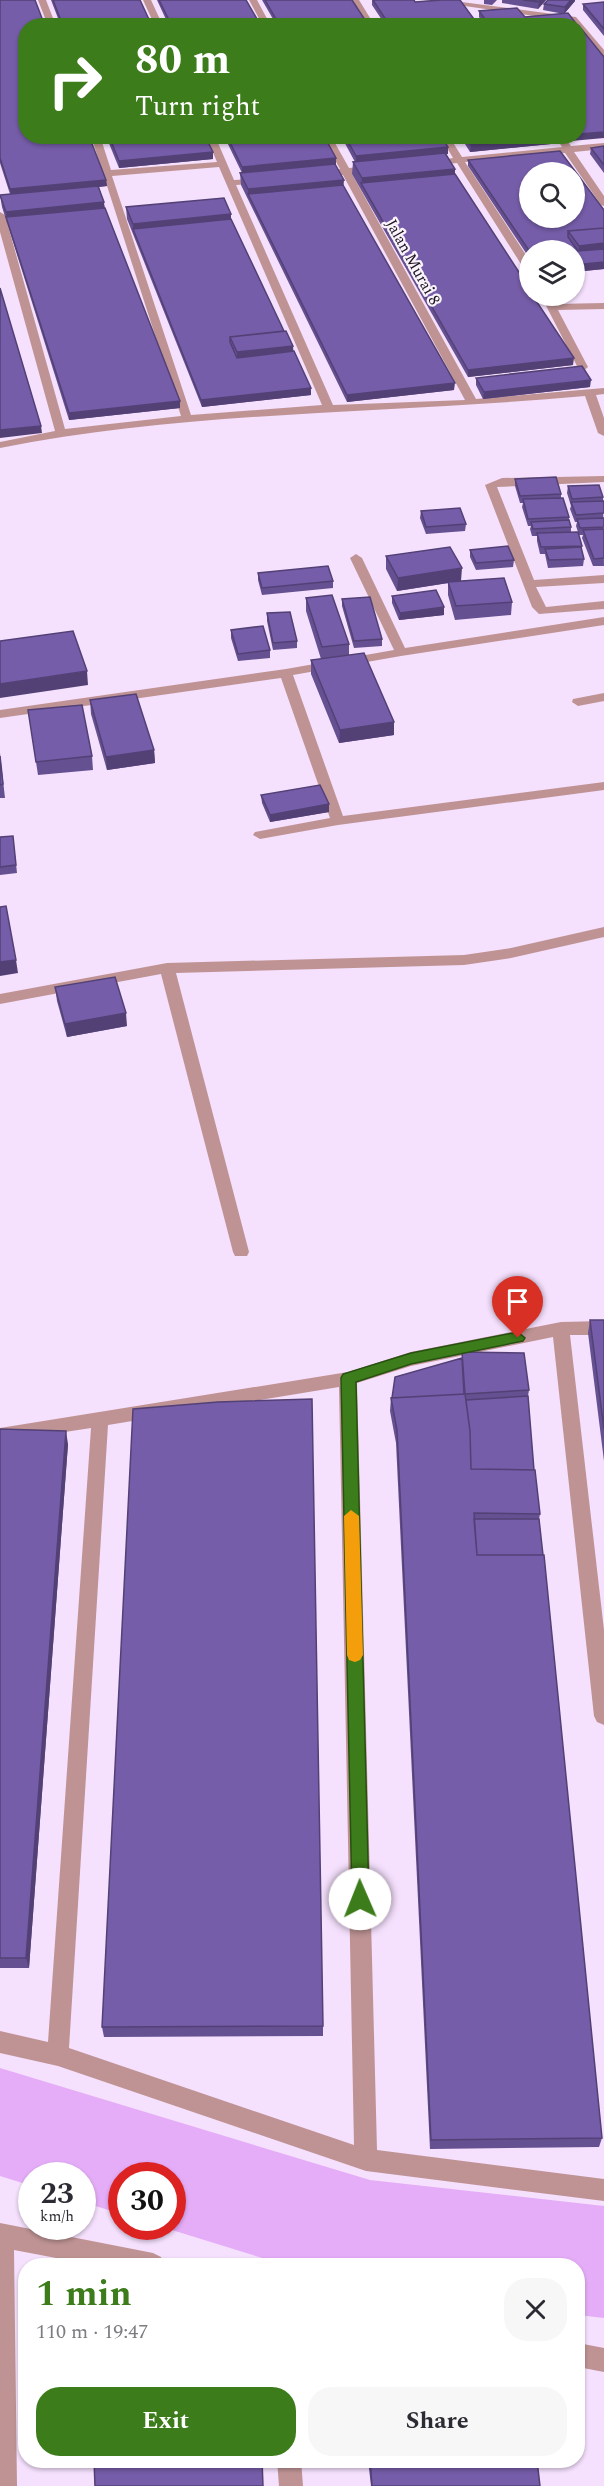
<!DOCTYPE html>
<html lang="en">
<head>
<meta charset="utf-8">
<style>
	body { margin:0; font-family:Spectral,serif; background:#f7f7f7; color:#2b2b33; height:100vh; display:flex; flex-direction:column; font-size:22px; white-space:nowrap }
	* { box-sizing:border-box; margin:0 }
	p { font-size:20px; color:#7c7c81 }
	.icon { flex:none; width:33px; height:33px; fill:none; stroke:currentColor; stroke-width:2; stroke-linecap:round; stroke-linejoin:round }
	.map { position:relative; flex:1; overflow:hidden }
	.sheet { position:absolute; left:18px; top:2258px; width:567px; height:210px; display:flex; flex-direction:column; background:#fff; border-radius:24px; box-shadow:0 2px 4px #0004 }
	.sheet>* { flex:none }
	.top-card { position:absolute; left:18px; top:18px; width:568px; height:126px; border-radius:24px; box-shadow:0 2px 4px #0004; background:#3c7c1a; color:#fff; overflow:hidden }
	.buttons { position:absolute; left:519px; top:162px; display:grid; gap:12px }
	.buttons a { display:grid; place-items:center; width:66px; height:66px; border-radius:50%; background:#fff; box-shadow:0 2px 4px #0004; font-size:30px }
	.speed { position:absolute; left:18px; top:2162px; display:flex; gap:12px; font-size:30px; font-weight:700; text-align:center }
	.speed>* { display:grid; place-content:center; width:78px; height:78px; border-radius:50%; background:#fff; box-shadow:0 2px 4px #0004; line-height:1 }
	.speed small { font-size:15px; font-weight:400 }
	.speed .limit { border:9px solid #d22; background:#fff; color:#111 }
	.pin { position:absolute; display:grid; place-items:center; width:51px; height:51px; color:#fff; margin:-62px -26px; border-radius:50% 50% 50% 0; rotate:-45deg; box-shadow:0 0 6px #0007 }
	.pin .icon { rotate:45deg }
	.me { position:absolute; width:66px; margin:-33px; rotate:359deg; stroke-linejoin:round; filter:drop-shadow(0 0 4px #0008) }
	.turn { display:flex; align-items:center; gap:21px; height:126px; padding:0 18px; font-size:27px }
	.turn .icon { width:78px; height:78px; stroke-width:2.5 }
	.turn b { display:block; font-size:42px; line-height:51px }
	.round { display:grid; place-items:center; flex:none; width:63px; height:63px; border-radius:24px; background:#f7f7f7 }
	.summary { display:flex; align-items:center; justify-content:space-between; height:102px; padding:0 18px }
	h1 { font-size:36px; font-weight:700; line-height:45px; color:#3c7c1a }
	.action { display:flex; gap:12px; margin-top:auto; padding:12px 18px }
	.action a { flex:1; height:69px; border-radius:24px; background:#3c7c1a; color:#fff; font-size:24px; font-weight:700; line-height:69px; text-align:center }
	.action a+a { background:#f7f7f7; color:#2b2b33 }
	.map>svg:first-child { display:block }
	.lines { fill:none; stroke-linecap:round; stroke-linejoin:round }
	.river { fill:#e5adf8; fill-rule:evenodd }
	.minor { fill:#bf9394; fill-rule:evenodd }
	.wall { fill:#655091 }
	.shaded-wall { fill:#534176 }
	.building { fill:#765da9; stroke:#534176; stroke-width:1.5; fill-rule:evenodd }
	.route { fill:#3c7c1a; stroke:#275111; stroke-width:1.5 }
	.slow { fill:#f59e0b }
	.labels { text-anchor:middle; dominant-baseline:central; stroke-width:4.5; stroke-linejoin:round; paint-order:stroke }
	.far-street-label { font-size:16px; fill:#1d1320; stroke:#f9f3fb }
</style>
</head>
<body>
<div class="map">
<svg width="604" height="2486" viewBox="0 0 604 2486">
	<rect width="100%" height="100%" fill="#f5e0fd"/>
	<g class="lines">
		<!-- river -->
		<path class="river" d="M0,2068L370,2180L604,2206V2318L578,2315V2265H285L159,2226H172V2175H122V2214L82,2202V2175H32V2186L0,2176Z"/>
		<!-- minor -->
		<path class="minor" d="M38,0H46L56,26H48Z
			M143,0H151L163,26H155Z
			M249,0H257L271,26H263Z
			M351,0H359L375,26H366Z
			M423,0H446L576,17L604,50V58L579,31V26H574L570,21Z
			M91,136H100L111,170L217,162L206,136H215L234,180L266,178V182L263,183L236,185L333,405L465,400L343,175L318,177L313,174L340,169L322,136H331L349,168L373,166L378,169L352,174L476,399L604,388V394L596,395L604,418V436L598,433L585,396C390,414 193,410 0,448V442L55,431L0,232V212L5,215L65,429L181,416ZM219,167L322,405L191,415L112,176Z
			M440,136H449L462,157L562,147L555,136H564L571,146L604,143V149L574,152L604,196V206L601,205L565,153L465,162L530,261V273L526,272L457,163L429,166L424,163L453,158Z
			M541,296H551L555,304L604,303V309L558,310L588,367C581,374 565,379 556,373L577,366Z
			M604,476V482L497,487L534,580L604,575V583L536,587L546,607L604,601V609L539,614L532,607L485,485L502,478Z
			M356,554L362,558L405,648L604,617V625L401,656L293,675L343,816L604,782V790L338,825L260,839L253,835L255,832L330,818L281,678L0,718V710L286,669L394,650L350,558Z
			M604,693V701L578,706L572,702L573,699Z
			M604,927V937L511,958L464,965L176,973L249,1252L247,1256H235L233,1252L161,974L0,1004V994L167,963L464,955L511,948Z
			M604,1321V1335H570L604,1630V1725L597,1722L594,1716L553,1337L411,1366L357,1383L377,2150L604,2179V2201L366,2171L58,2066L0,2053V2031L48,2042L91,1428L0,1442V1428L348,1372L411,1352L561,1322ZM339,1387L354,2145L69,2048L108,1425Z
			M0,2223L153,2253L161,2257L165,2265H93L14,2250L17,2486H0Z
			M578,2343L604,2348V2372L578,2367Z
			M277,2460H301L303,2486H279Z"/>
	</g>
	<!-- wall -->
	<path class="wall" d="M0,0L106,180L107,186L99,187L105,208L180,408L69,420L2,207L0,195L10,194L0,163Z
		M51,0H140L152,26H61Z
		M157,0H246L261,26H169Z
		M262,0H352L369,26H277Z
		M372,0L415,2L479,26H386L372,5Z
		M484,0H497L492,5L484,4Z
		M502,0H546L538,9L502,3Z
		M575,1L564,14L543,10L544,4Z
		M604,3V36L583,10V4Z
		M479,11L525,17L578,26H485L479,17Z
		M106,136H205L213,152V159L119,168Z
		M224,136H324L336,158L335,165L343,185L454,390L347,402L241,185L240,173H242Z
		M341,136H441L448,154H446L455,169V174L573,365L468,377L352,174L353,162H355Z
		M460,136H561V143L470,152Z
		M604,146V173L590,154L591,148Z
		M560,151L604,269L574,272V250H530V259L468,166V160Z
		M126,207L231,214V219L311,388V395L202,407L127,219Z
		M476,378L590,387L483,399L476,385Z
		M515,479L561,494V498L569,517V520L571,527V532L582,546L581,550L584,559L583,566L548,568L545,554H540L537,541V536H532L530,529L531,526H528L522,507L523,503H520L515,486Z
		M568,486L603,497L604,566H593L582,538L583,535H579L576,526L577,522H575L570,509L571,506L567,493Z
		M421,511L466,524L465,531L426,534L420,518Z
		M470,550L514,560L513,567L476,570L470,557Z
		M386,556L461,581L512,602L511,615L455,620L448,595V583L397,591L386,569Z
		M258,573L333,581V588L262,595L258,580Z
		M392,596L444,607V615L399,620L392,603Z
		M306,598L349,644V655L394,735L339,743L311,674V660L321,659L306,611Z
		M342,599L382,639V646L354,648L342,606Z
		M267,613L297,641V648L273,650L267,621Z
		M231,630L270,650V658L238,661L231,638Z
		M90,700L154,750L155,763L107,770L91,714Z
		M28,710L92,756L93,770L38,775Z
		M0,753L5,798H0Z
		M261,795L329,804V812L270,822L262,803Z
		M13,836L17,873L0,875V837Z
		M55,987L127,1026L67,1037L57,1001Z
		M590,1320H604V1461L588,1333Z
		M462,1352L529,1390L528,1396L534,1470L540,1514L539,1519L602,2138L599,2147L430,2149L396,1443L390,1411L391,1398L462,1358Z
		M0,1429L68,1444L29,1968H0Z
		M323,2026V2036L104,2037L102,2027Z
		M368,2460H537L540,2486H371Z"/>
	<!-- shaded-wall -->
	<path class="shaded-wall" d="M541,0H546L538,9L539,2Z
		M571,0H575V1L564,14L565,7Z
		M604,132V138L571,141V136H579V134Z
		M561,136V143L470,152L471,145Z
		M448,147V154L356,163V156Z
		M213,152V159L119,168V161Z
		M336,158V165L242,174V167Z
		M455,169V181L361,183V190L362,178Z
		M106,180L107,186L11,196L10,189Z
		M344,180L343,192L248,194V189Z
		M104,202L105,214L6,217L7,224L6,212Z
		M231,214V226L133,229V224Z
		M604,243V255L578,258L579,246Z
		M604,262V269L574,272V265Z
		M293,346L294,358L237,365V352Z
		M574,358L573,365L468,377V370Z
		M591,380L590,387L483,399L484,392Z
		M455,383L454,390L347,402V395Z
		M311,388V395L202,407L201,400Z
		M180,401V408L69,420V413Z
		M41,426L42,433L0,438V430Z
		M462,568L461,581L397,591L398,578Z
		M444,607V615L399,620L400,613Z
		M87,671L88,685L0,698V684Z
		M394,722V735L339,743L340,730Z
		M154,750L155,763L107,770L106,757Z
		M329,804V812L270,822V815Z
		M16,960L18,973L0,976V962Z
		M126,1013L127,1026L67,1037L65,1024Z
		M66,1431L68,1444L29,1968L26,1958Z"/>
	<!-- building -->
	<path class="building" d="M0,0H35L45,26H26V136H89L106,180L10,189L0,158Z
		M53,0H140L152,26H63Z
		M159,0H246L261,26H172Z
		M265,0H352L369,26H280Z
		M373,0H414L415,2L442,0H460L479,26H390Z
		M523,0H541L539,2Z
		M548,0H571L565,7L544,4Z
		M604,2V29L583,4Z
		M517,8L525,17L568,13L578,26H490L479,11Z
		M579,26L604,57V132L579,134Z
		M109,136H205L213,152L119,161Z
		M227,136H324L336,158L242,167Z
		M345,136H441L448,147L356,156Z
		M465,136H561L471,145Z
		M604,146V165L591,148Z
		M560,151L604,210V228L568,231V237L578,251L604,249V262L574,265V250H530V252L468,160ZM530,172H574V218H530Z
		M445,153L455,169L362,178L353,162Z
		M335,164L344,180L248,189L240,173Z
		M455,174L530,289V296H533L574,358L468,370L361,183Z
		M343,185L455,383L347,395L248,194Z
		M98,186L104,202L6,212L0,195Z
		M224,198L231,214L133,224L126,207Z
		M105,208L180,401L69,413L6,217Z
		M231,219L284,331L230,337V342L237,358L294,351L311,388L201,400L133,229Z
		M604,228V243L579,246L568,231Z
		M0,288L41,426L0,430Z
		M286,331L293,346L237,352L230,337Z
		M582,366L591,380L484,392L476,378Z
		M556,477L561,494L520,496L515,479Z
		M599,485L603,497L572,499L568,486Z
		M563,498L569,517L528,519L523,499Z
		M604,501V513L576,515L571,502Z
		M460,508L466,524L426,527L421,511Z
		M604,518V527L580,528L577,519Z
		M569,520L571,527L533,529L531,522Z
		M604,529V558L594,559L583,530Z
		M578,532L582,546L541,547L537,533Z
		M508,546L514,560L476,563L470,550Z
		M450,547L462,568L398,578L386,556Z
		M581,547L584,559L549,560L545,549Z
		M328,566L333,581L262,588L258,573Z
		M504,578L512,602L456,606L448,582Z
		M436,590L444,607L400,613L392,596Z
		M332,595L349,644L322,647L306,598Z
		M370,597L382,639L354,641L342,599Z
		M290,612L297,641L273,643L267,613Z
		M263,626L270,650L238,654L231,630Z
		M73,631L87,671L0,684V641Z
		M364,653L394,722L340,730L311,660Z
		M136,694L154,750L106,757L90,700Z
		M82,705L92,756L36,762L28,710Z
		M0,756L3,784L0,785Z
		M320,785L329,804L270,815L261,795Z
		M13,836L16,865L0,867V837Z
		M6,906L16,960L0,962V907Z
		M115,977L126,1013L65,1024L55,987Z
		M590,1320H604V1429Z
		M462,1352L524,1353L529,1390L465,1394L470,1431L471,1469L535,1470L540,1514L474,1513L477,1555H544L602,2138L431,2140L397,1430L391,1398L465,1394Z
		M462,1358L464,1394L392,1398L395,1377Z
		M528,1396L534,1470L471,1469L470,1431L466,1400Z
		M312,1399L323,2026L102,2027L133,1409L218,1402Z
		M0,1429L66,1431L26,1958H0Z
		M474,1519H539L543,1555H477Z
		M94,2460H262L263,2486H95Z
		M370,2460H537L540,2486H372Z"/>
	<!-- route -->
	<path class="route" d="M518,1332L525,1338L523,1341L411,1364L356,1382L369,1899L366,1905L360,1908L354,1905L352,1899L341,1378L343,1374L411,1353Z"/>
	<!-- slow -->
	<path class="slow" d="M351,1510L359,1516L363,1655L360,1660L355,1662L349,1660L347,1655L344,1516Z"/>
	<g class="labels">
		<!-- far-street labels -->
		<g class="far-street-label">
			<text transform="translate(413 262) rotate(61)">Jalan Murai 8</text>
		</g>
	</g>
</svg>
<div class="buttons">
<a><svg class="icon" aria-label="search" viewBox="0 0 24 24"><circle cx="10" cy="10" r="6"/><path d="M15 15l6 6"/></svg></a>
<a><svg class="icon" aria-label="layers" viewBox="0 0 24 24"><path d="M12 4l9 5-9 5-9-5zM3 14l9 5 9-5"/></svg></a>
</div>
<div class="speed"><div>23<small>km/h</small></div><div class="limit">30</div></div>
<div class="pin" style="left:518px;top:1338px;background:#d93025"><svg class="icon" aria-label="arrive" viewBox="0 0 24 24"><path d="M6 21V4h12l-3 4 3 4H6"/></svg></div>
<svg class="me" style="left:360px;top:1899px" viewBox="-20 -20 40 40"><circle r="19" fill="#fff"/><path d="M0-13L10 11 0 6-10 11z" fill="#3c7c1a"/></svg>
<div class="top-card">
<div class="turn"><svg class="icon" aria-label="right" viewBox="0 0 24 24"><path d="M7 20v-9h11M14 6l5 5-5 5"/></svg><div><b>80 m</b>Turn right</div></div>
</div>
<section class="sheet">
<div class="summary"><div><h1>1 min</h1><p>110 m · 19:47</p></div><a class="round"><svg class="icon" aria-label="close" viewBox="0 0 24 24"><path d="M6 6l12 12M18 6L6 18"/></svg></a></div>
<div class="action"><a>Exit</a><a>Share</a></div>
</section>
</div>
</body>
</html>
